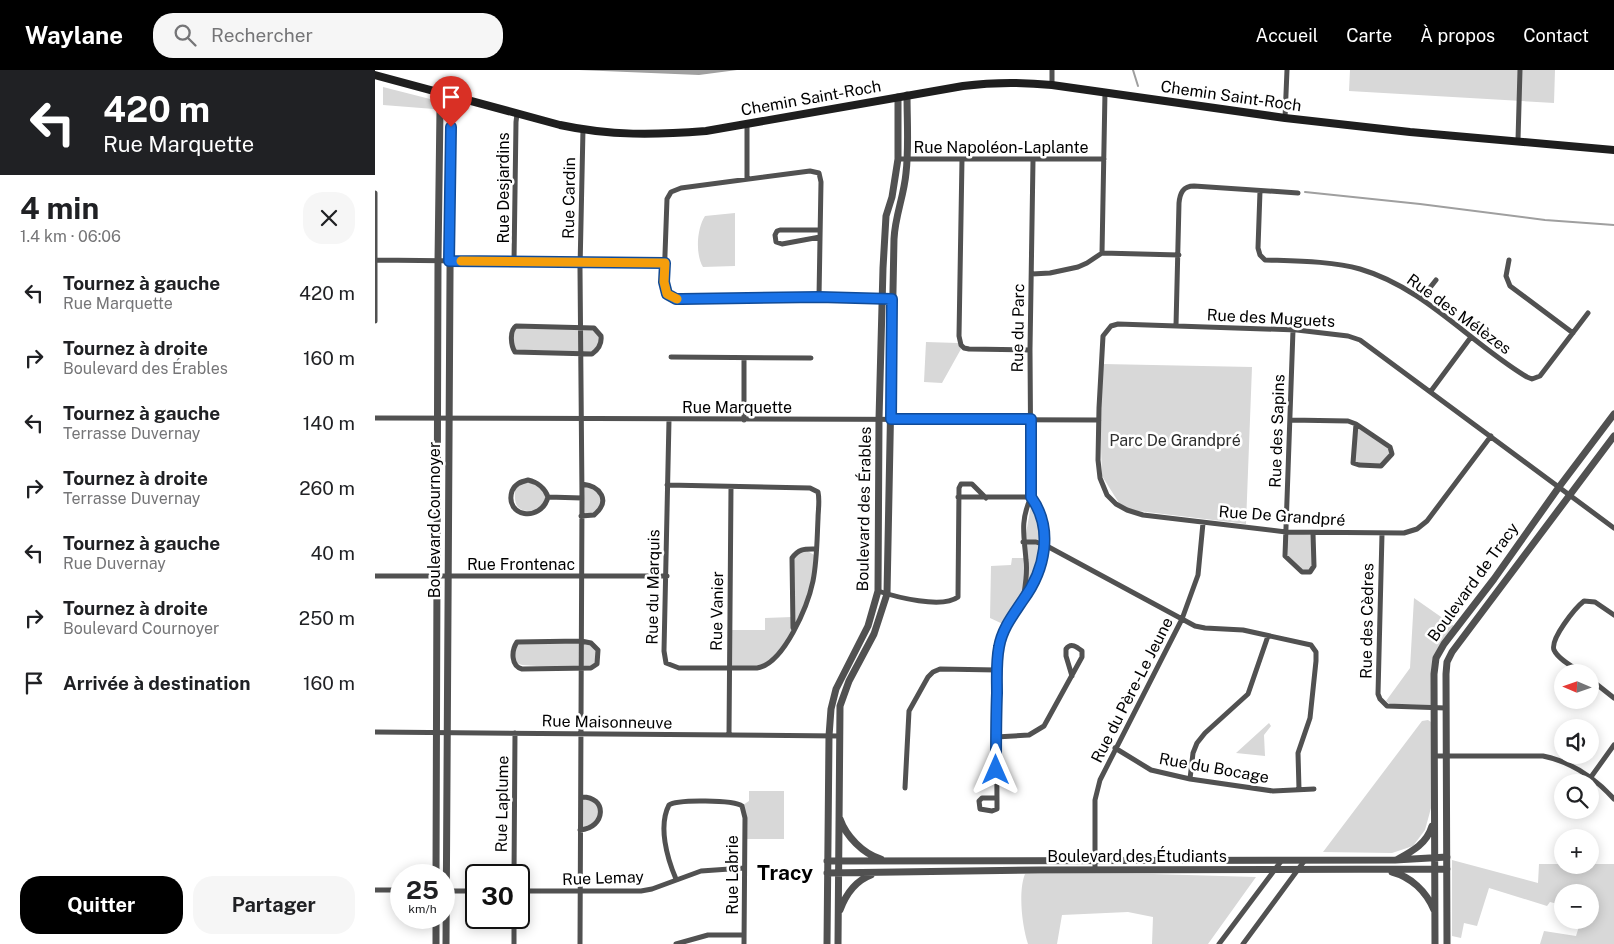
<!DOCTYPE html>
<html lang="fr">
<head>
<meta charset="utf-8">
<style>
	body { margin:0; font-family:"Public Sans",sans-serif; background:#f6f6f6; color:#202124; height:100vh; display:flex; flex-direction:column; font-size:19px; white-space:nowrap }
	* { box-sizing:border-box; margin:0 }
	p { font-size:16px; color:#757577 }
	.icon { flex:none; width:28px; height:28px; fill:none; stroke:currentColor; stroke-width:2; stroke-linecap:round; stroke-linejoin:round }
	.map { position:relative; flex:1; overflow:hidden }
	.details { display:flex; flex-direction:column; background:#fff; width:375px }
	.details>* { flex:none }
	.top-card { background:#202124; color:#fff; overflow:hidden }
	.needle { width:32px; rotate:272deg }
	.controls { position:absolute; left:1179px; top:594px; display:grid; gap:10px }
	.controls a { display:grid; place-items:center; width:45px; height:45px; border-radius:50%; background:#fff; box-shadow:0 2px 12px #0003; font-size:25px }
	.speed { position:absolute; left:15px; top:794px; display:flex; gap:10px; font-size:25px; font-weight:700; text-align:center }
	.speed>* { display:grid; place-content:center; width:65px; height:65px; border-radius:50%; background:#fff; box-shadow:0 2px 12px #0003; line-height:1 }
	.speed small { font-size:12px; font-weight:400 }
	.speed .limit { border:2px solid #111; border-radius:8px; background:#fff; color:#111 }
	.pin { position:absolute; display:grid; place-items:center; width:42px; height:42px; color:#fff; margin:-51px -21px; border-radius:50% 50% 50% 0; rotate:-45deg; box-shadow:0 0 5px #0007 }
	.pin .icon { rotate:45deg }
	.me { position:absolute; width:55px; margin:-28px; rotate:0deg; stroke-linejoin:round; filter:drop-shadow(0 0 4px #0008) }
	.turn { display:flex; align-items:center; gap:18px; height:105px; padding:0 20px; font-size:22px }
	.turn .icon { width:65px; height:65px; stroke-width:2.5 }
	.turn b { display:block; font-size:35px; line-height:42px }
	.round { display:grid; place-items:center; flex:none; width:52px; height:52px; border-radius:20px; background:#f6f6f6 }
	.head { display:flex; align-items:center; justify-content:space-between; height:85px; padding:0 20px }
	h1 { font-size:30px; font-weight:700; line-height:38px }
	.primary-button { display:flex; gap:10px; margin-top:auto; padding:10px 20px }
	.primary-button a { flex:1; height:58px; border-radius:20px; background:#000; color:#fff; font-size:20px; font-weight:700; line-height:58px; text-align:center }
	.primary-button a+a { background:#f6f6f6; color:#202124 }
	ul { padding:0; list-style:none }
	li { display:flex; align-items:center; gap:15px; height:65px; padding:0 20px }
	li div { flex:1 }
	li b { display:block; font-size:19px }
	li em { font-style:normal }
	header { display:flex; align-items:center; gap:30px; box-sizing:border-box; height:70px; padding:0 25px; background:#000; color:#fff }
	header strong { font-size:24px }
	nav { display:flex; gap:28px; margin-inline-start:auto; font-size:18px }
	.search { width:350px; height:45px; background:#f6f6f6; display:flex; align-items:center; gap:12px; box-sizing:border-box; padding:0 18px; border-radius:20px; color:#757577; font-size:19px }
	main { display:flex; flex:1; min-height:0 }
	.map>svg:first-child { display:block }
	.green { fill:#d8d8d8 }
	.water { fill:#9f9f9f }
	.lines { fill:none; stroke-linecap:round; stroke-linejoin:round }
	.stream { stroke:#9f9f9f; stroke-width:2 }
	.minor { stroke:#515151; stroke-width:5 }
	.tertiary { stroke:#515151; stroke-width:7 }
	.secondary { stroke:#1e1e1e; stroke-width:8 }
	.route-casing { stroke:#114b97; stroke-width:12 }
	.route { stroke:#1a73e8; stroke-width:9 }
	.slow { stroke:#f59e0b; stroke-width:9 }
	.labels { text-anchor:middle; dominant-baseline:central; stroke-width:5; stroke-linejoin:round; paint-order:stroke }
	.street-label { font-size:16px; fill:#000; stroke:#fff }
	.park-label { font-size:16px; fill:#2f2f2f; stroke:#fff }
	.district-label { font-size:21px; font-weight:bold; fill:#000; stroke:#fff }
</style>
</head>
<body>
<header>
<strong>Waylane</strong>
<div class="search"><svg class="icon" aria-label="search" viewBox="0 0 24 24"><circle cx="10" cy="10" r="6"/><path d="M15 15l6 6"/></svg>Rechercher</div>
<nav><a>Accueil</a><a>Carte</a><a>À propos</a><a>Contact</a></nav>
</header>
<main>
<section class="details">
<div class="top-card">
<div class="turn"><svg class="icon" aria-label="left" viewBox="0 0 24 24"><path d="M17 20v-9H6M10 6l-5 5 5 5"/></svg><div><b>420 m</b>Rue Marquette</div></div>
</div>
<div class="head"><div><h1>4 min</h1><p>1.4 km · 06:06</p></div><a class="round"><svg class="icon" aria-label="close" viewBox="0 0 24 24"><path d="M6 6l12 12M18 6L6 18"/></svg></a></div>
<ul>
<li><svg class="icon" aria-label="left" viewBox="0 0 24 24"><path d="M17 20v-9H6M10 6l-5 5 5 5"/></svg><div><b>Tournez à gauche</b><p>Rue Marquette</p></div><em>420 m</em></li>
<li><svg class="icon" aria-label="right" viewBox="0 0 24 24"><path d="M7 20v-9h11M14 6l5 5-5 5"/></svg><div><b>Tournez à droite</b><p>Boulevard des Érables</p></div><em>160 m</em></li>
<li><svg class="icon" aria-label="left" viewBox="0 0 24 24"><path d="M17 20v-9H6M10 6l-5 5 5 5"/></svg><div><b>Tournez à gauche</b><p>Terrasse Duvernay</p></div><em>140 m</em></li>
<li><svg class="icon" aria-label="right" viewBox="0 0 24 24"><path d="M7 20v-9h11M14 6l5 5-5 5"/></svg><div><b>Tournez à droite</b><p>Terrasse Duvernay</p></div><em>260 m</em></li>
<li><svg class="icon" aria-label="left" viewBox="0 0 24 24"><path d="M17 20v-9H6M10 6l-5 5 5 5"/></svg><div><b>Tournez à gauche</b><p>Rue Duvernay</p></div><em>40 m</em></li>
<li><svg class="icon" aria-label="right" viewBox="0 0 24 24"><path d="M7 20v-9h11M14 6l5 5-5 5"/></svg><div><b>Tournez à droite</b><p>Boulevard Cournoyer</p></div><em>250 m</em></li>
<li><svg class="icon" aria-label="arrive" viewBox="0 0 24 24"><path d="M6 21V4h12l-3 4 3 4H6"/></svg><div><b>Arrivée à destination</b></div><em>160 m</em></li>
</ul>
<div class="primary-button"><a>Quitter</a><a>Partager</a></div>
</section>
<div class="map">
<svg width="1239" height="874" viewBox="0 0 1239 874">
	<rect width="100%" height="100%" fill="#fff"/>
	<!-- green -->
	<path class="green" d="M975,0H1180L1179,33L974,21Z
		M8,17L59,30V39L8,35Z
		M360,143V196L328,197C320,184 322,158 330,146Z
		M141,256H216L226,270L219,282L141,280L138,278L137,259Z
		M551,272L583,273L586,279L567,313L549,312Z
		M728,294L877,297L871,454L755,440L744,433L727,406L725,349Z
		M983,356L1014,377L1017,384L1005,394L984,393L979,392Z
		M147,411L164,415L173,427L161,441C142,442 139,437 140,419Z
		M207,414L221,419L227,429L222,442L206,446Z
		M656,435L661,437L667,458L666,489L651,524L650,469Z
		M911,462L937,465L938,496L934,500H927L913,487Z
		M429,479L441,486L435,527L404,582L388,597H356V560H390V548L417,547L418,489Z
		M637,488H650L651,492L647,530L630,555L615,548L616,496L636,495Z
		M1039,528L1079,556L1062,580L1057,635L1015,634L1011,631L1035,598Z
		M216,573L223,586L219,596L206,599L147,595L141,593L139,583L141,574Z
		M1053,650L1056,652V738L1050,760L1038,776L1017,783L948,782L1047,651Z
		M894,653L896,656L889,665L890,686L861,683Z
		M374,721H409V769H370L368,735L374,731Z
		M216,728L225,741L223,751L207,760V729Z
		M1077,790L1163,813L1164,794H1239V874H1165L1169,861L1201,866L1206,850H1215V822H1188L1187,835L1175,832L1172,836L1114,818L1102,856L1089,853L1086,868L1077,866Z
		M650,804H778L881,807L833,874H777L778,847L753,842L687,845L682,874H653C647,856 643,821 650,804Z"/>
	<!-- water -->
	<path class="water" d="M204,0H362L324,5Z"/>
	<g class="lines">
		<!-- stream -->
		<path class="stream" d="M758,0L763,16
			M930,122L1045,134L1170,150L1239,155"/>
		<!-- minor -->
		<path class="minor" d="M677,0V15
			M910,48L912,0
			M1143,70L1145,0
			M523,89H729
			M587,89L584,266L586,275L589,278L594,279L655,280
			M372,109V53
			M885,121L883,178L885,185L890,190C919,191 958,191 985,199C1050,218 1095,273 1152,307L1157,309L1165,306L1213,243
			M0,123V251
			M445,167L407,174L401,172L400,165L402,161L405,160H445
			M727,183L730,22
			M0,190L290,193
			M1134,190L1131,206L1135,216L1198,263
			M139,192L141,52L142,44
			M657,204L675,203L703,197L712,193L727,183L804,185
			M444,227L446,112L444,103L435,101L306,118L296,122L292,129L289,212L292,224L301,229H307L444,227L517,229
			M1046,229L1061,210
			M141,256L219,258L226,266C227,274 224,279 217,284L140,282C136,276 134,261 141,256Z
			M801,256L804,133C805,123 808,116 819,116L923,123
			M918,260L910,486L927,502H935L939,496L938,463
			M296,287L436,288
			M369,288V350
			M1056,321L1096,267
			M0,348L724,350
			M915,350L973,351L981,354
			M981,354L1015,377L1017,384L1006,396L984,395L978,393Z
			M1116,366L1052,451L1042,459L1029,463L911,462L768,445L752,440L741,434L732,425L725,408L723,390L724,338L728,266L736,256L743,254L922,260L973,266L985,270L1239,458
			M153,410C162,412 170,418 173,427C166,453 129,447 137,421C140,414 145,412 153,410Z
			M292,415L435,418L443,422C445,431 443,440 443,449C442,469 442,491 438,511C433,535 409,594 382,598H304L291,593L289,581L294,350
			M173,427L207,428
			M583,427H656
			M206,446L219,445C236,431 226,416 207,414
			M1007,464L1003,624L1005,629L1012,636L1071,638
			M648,472H661L670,475L820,556L830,558L868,560L936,575L941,582V591L935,648L923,683L924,719
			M0,506H292
			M503,521C521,527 567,539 583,527L584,418L586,414H597L611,428
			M648,530C650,517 653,503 651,490C649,465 645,451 656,427L655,280L658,90
			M418,558L417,488C424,478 430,479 441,479
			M206,571L216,573L223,580L222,594L216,598L147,599C136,596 136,581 142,572Z
			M1206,602C1198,597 1183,589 1179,580C1175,569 1200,538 1209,531L1220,532L1239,545
			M1215,609L1239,628
			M0,662L464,666
			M354,665L356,417
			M621,667L654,665L669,656L707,587V581C702,577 696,572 691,579V586L697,606
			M740,678L776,700L815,709L898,721L939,719
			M1059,686H1168C1197,692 1219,707 1239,729
			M1216,707L1239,675
			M815,709L818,683L822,673L830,663L873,624L893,566
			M530,718L534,641L553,607L558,602L565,599L622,600
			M622,728H607L604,731L605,739L617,741L622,739C622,702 621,665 622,629C622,609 620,587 626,568C631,553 640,542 649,529C669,498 679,459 656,427
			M205,760C231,758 233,726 206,727
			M720,800V730L725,710L807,549L823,505L828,453
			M139,805L140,663
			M301,809C292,788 283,756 294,735C302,729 359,730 367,736L370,748L369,874
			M0,820H26
			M69,821H101
			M144,821H266L277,819L326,801L369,798
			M139,874V848
			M205,874L207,428L205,199L208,59
			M301,874L333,865H369
			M844,874L907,790
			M868,874L930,790"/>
		<!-- tertiary -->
		<path class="tertiary" d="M465,749C471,766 488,784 506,789
			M1023,789C1038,781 1052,773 1057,756
			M452,791L1020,790L1072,787
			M1017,802C1036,807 1051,821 1059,840
			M452,803L665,800L1072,799
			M61,805L63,191L65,39L69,24
			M465,840C471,824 480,811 496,805
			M61,848V874
			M71,874L76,38L78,27
			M452,874L454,666L456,639L461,619L493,556L503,521L504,349L508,198L511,146L517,127L523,89V27
			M463,874L465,636L474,611L499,564L512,524L519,169C520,146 529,126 531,103C534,78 532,51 532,25
			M1060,874L1059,604L1061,588L1069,574L1119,509L1184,417L1239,344
			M1072,874L1071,604L1072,592L1077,582L1239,366"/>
		<!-- secondary -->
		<path class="secondary" d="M0,5L185,55C236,66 280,65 331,61L588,16C618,12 647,12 677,15L910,48L1035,62L1239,80"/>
	</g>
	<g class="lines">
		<defs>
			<path id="route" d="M76,57L74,191L290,193L289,212L292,224L301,229H307L444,227L517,229L516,349H656V427C679,459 670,500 648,530C638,545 627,559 624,577C621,592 622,608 622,623C621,648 621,674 621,700"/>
		</defs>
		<!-- route casing -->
		<use href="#route" class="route-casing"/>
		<!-- route -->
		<use href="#route" class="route"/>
		<!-- slow -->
		<path class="slow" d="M86,191L290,193L289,212L292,224L302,229"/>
	</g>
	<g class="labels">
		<!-- street labels -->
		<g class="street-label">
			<text transform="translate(856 26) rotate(8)">Chemin Saint-Roch</text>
			<text transform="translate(436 28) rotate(-10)">Chemin Saint-Roch</text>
			<text x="626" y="77">Rue Napoléon-Laplante</text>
			<text transform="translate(128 118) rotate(-90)">Rue Desjardins</text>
			<text transform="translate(194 128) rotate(-89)">Rue Cardin</text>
			<text transform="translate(1084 244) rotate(36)">Rue des Mélèzes</text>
			<text transform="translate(896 248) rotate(3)">Rue des Muguets</text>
			<text transform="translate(643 258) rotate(-89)">Rue du Parc</text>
			<text x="362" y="337">Rue Marquette</text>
			<text transform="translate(902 361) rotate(-88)">Rue des Sapins</text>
			<text transform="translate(489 439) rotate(-89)">Boulevard des Érables</text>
			<text transform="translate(907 446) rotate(4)">Rue De Grandpré</text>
			<text transform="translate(59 450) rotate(-90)">Boulevard Cournoyer</text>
			<text x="146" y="494">Rue Frontenac</text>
			<text transform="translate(1098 512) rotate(-54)">Boulevard de Tracy</text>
			<text transform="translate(278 517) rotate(-89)">Rue du Marquis</text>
			<text transform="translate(342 541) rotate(-89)">Rue Vanier</text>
			<text transform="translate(992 551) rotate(-89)">Rue des Cèdres</text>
			<text transform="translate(757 620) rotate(-63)">Rue du Père-Le Jeune</text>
			<text transform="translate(232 652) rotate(1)">Rue Maisonneuve</text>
			<text transform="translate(839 698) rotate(10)">Rue du Bocage</text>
			<text transform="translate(127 734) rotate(-89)">Rue Laplume</text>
			<text x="762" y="786">Boulevard des Étudiants</text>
			<text transform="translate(357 805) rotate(-90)">Rue Labrie</text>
			<text transform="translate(228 808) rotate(-2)">Rue Lemay</text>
		</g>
		<!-- park labels -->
		<g class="park-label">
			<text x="800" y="370">Parc De Grandpré</text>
		</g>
		<!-- district labels -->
		<g class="district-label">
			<text x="410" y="802">Tracy</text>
		</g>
	</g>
</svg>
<div class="controls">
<a><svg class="needle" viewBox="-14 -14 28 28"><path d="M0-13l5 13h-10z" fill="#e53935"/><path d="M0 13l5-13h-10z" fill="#757577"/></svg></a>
<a><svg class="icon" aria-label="sound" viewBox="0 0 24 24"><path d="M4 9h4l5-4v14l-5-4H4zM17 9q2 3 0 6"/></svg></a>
<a><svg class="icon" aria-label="search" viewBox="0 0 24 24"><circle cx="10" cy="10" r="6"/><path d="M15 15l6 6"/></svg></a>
<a>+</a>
<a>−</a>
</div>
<div class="speed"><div>25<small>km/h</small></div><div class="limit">30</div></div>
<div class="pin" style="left:76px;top:57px;background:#d93025"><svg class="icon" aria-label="arrive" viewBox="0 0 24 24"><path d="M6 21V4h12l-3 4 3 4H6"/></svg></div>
<svg class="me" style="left:621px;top:700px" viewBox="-20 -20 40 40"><path d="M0-17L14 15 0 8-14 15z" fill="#1a73e8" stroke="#fff" stroke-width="4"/></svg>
</div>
</main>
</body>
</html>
